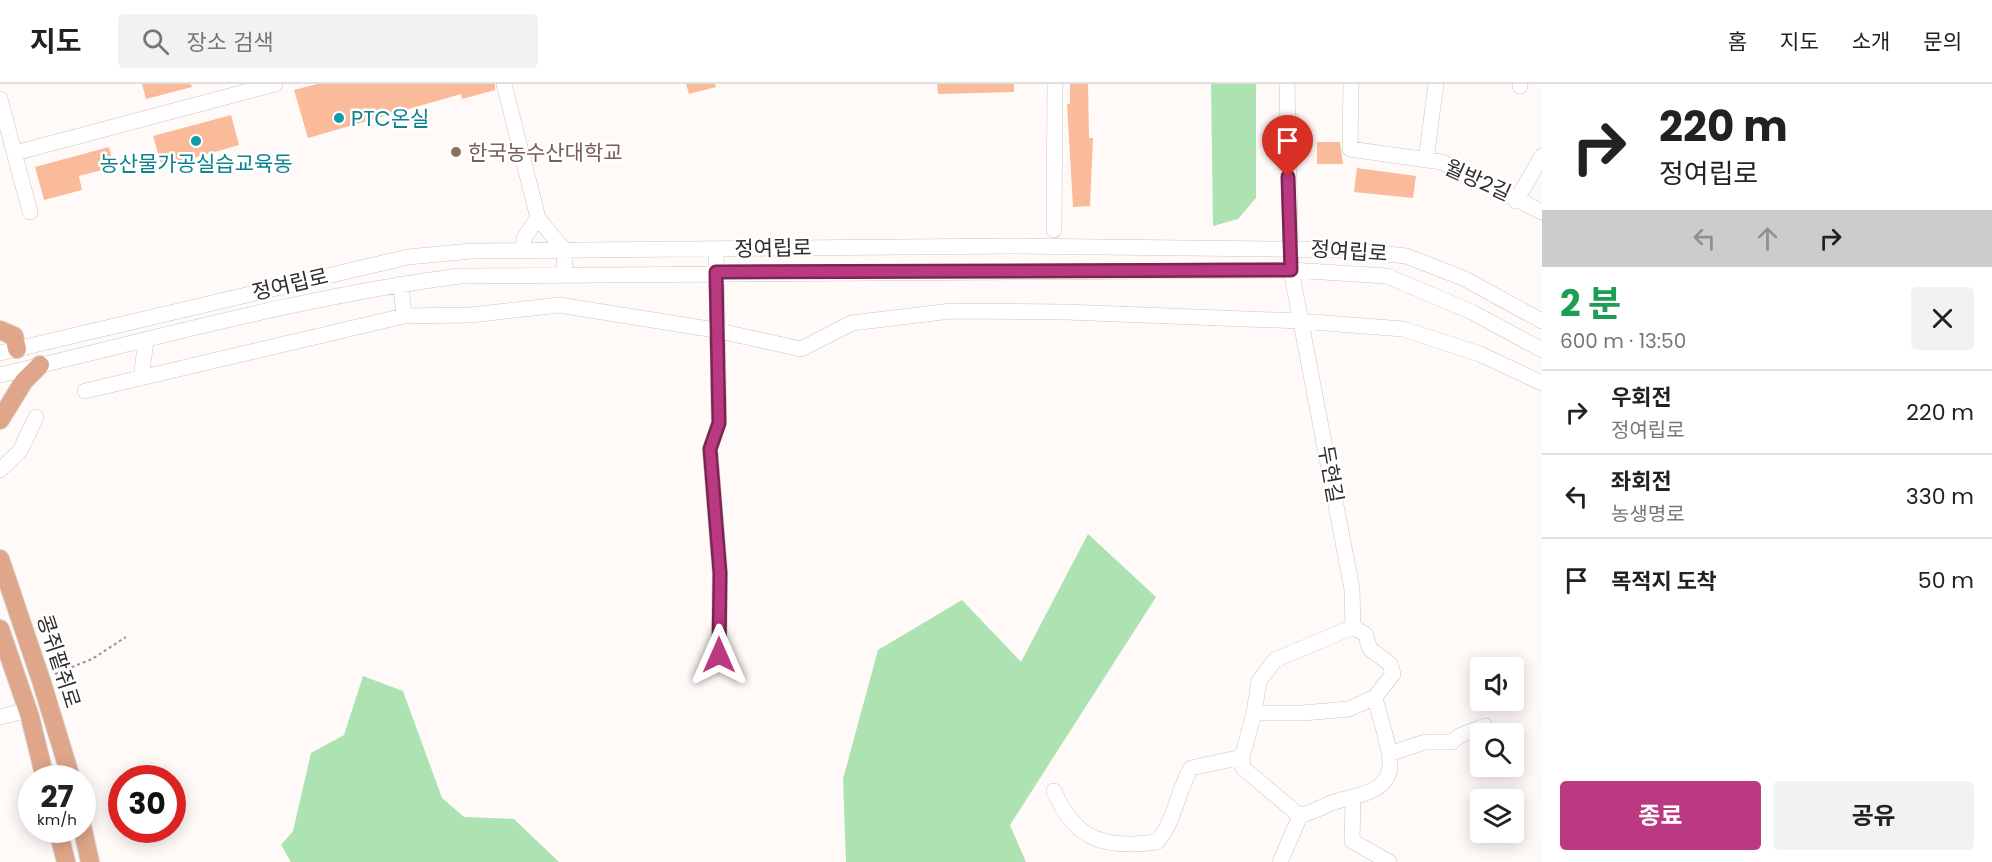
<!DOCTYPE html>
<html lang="ko">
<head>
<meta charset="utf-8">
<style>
	body { margin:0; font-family:Poppins,"Noto Sans KR",sans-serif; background:#f2f2f2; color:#222; height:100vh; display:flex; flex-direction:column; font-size:22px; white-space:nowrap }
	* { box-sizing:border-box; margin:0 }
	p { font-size:20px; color:#767676 }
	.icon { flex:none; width:33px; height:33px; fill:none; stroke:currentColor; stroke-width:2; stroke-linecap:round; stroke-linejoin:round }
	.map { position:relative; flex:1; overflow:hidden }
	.side { display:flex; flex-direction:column; background:#fff; width:450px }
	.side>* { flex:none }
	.hud { background:#fff; color:#222; overflow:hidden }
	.tools { position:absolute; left:1470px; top:573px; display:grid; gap:12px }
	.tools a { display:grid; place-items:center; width:54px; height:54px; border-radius:6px; background:#fff; box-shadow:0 3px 15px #0003; font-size:30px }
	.speed { position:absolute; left:18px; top:681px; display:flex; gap:12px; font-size:30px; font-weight:700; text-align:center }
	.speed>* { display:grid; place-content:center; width:78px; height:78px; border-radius:50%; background:#fff; box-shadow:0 3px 15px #0003; line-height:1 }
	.speed small { font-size:15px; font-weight:400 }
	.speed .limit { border:9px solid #d22; background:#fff; color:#111 }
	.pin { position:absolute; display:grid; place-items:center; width:51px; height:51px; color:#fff; margin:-62px -26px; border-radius:50% 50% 50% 0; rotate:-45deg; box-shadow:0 0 6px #0007 }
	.pin .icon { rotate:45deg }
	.me { position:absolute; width:66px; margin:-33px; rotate:0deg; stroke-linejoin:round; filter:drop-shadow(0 0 4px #0008) }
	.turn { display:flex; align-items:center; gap:21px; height:126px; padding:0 18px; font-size:27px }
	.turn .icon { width:78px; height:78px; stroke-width:2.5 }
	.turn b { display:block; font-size:42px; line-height:51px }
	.lanes { display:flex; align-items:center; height:57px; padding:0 18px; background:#0003; justify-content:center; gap:30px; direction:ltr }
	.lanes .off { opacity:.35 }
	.round { display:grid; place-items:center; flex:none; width:63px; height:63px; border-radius:6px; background:#f2f2f2 }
	.summary { display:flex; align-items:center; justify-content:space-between; height:102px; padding:0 18px }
	h1 { font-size:36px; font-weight:700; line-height:45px; color:#1e9e55 }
	.button { display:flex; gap:12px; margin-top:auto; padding:12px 18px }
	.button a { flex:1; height:69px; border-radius:6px; background:#bb3981; color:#fff; font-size:24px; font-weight:700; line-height:69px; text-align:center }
	.button a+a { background:#f2f2f2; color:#222 }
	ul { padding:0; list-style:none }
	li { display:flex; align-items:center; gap:18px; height:84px; padding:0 18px; border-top:2px solid #e0e0e0 }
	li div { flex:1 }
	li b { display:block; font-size:22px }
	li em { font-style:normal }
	header { display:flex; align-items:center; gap:36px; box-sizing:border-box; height:84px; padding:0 30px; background:#fff; border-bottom:2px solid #e0e0e0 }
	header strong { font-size:28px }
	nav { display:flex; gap:33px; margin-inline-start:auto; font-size:21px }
	.search { width:420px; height:54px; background:#f2f2f2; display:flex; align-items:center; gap:15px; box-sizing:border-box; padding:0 21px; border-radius:6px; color:#767676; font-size:22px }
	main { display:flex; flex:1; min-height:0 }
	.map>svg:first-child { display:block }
	.green { fill:#ade3b3 }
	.building { fill:#f9bb9a }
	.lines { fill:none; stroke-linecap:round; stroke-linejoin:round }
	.minor-casing { stroke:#cac5c1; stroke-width:16 }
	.major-casing { stroke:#d6d5d5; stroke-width:20 }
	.path { stroke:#969391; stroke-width:2; stroke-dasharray:3 3; stroke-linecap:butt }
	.minor { stroke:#fff; stroke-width:15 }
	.major { stroke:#dfa689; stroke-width:18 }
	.route-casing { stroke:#7a2554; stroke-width:15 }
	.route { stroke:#bb3981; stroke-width:10 }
	.culture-dot { fill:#0f9aa8; stroke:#fff; stroke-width:2 }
	.education-dot { fill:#8d6e63; stroke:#fff; stroke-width:2 }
	.labels { text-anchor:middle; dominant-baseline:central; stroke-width:5; stroke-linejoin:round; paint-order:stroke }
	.culture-label { font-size:21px; fill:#0d838f; stroke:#fff; text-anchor:start }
	.education-label { font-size:21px; fill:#785e54; stroke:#fff; text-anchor:start }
	.street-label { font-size:21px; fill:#302e2d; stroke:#fff }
</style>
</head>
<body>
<header>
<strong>지도</strong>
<div class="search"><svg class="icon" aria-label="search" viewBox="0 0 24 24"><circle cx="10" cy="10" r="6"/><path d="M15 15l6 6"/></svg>장소 검색</div>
<nav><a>홈</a><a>지도</a><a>소개</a><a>문의</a></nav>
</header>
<main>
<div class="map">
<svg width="1542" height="778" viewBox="0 0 1542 778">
	<rect width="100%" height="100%" fill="#fffaf7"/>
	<!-- green -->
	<path class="green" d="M1211,0H1256V114L1238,135L1213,142Z
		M1088,450L1156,513L1010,741L1026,778H846L843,695L878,566L962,516L1021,578Z
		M363,592L403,607L442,714L464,733L514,735L559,778H291L281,761L293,747L311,669L344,651Z"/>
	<!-- building -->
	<path class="building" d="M142,0H191L192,3L146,15Z
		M317,0H495V6L462,15L461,10L308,54L294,6Z
		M686,0H715L716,3L689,10Z
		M937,0H1014V8L938,10Z
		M1070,0H1088L1089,54H1093L1090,122L1073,123L1067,20H1070Z
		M231,31L239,61L162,83L153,52Z
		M1317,58H1340L1343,80H1317Z
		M109,63L114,83L79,92L82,106L44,116L35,83Z
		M1357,84L1416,92L1413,114L1354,108Z"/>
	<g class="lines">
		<defs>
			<path id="minor" d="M504,0L538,134L564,166L565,192
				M1351,0L1350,65L1442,78L1542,128
				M1520,2V0
				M0,15L30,128
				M15,69L275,0
				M1426,76L1436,0
				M1516,117L1542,72
				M1054,146L1055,0
				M716,165L719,339L710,365L720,489L719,571
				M523,167L524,154L538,134
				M401,200L404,232L471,231L559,221L715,246L801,265L852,239L951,227L1066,228L1300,237L1403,245L1480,270L1542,299
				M0,269L408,173L471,167L1013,162L1347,166L1406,172L1463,194L1542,237
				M0,291C152,255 305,212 460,192L1291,186L1387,192L1472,228L1542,266
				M141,294L146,257
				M85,307L404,232
				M0,386L20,367L36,333
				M1254,629H1303L1349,625L1375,613
				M0,633L28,626
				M1389,670L1425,658H1452L1459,652L1485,642
				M1054,707C1075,757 1106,765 1157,758C1175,737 1177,708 1191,684L1242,673
				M1353,715L1352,757L1389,778
				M1300,732C1311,728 1321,724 1331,719C1353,711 1392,711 1390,677C1389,656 1379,634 1375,613L1393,590L1390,580L1370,565L1365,550L1353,543
				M1280,778L1300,732L1243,684L1242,673L1254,629L1259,597L1275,576L1353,543L1352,505L1291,186L1287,0"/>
			<path id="major" d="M0,246L14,252L17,265
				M0,336L24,297L40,281
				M0,475L41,596L71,694
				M0,545L30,633L45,694
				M82,742L90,778
				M58,746L66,778"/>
		</defs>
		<!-- minor casing -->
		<use href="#minor" class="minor-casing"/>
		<!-- major casing -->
		<use href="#major" class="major-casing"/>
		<!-- path -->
		<path class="path" d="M55,590L92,575L126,553
			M88,730L87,724L91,719"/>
		<!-- minor -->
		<use href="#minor" class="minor"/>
		<!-- major -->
		<use href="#major" class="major"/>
	</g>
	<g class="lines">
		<defs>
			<path id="route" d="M719,571L720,489L710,365L719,339L716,188L1291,186L1288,93"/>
		</defs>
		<!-- route casing -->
		<use href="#route" class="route-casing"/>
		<!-- route -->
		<use href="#route" class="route"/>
	</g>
	<!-- markers -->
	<g class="culture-dot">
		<circle cx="339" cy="34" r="6"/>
		<circle cx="196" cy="57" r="6"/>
	</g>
	<circle class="education-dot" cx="456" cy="68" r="6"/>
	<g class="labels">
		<!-- culture labels -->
		<g class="culture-label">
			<text x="351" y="34">PTC온실</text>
			<text x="196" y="79" text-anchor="middle">농산물가공실습교육동</text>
		</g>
		<!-- education labels -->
		<g class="education-label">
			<text x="468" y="68">한국농수산대학교</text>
		</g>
		<!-- street labels -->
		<g class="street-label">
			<text transform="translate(1478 96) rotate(24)">월방2길</text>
			<text transform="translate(773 164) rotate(-1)">정여립로</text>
			<text transform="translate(1349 167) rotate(4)">정여립로</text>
			<text transform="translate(290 200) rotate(-13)">정여립로</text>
			<text transform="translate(1331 390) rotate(80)">두현길</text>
			<text transform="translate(59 577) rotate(72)">콩쥐팥쥐로</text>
		</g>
	</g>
</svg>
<div class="tools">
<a><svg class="icon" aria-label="sound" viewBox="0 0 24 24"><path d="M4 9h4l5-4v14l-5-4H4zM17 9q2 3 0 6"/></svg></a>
<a><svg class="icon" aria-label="search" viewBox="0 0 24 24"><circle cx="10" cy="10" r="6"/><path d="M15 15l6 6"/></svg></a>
<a><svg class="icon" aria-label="layers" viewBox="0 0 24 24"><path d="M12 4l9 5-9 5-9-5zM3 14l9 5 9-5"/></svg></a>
</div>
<div class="speed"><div>27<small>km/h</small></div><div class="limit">30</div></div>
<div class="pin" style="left:1288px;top:93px;background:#d93025"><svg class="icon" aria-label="arrive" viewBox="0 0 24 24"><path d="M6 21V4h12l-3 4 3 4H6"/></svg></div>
<svg class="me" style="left:719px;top:571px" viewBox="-20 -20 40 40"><path d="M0-17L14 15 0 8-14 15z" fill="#bb3981" stroke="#fff" stroke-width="4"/></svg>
</div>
<section class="side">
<div class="hud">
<div class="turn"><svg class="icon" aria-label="right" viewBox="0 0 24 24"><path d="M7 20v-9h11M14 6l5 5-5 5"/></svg><div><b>220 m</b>정여립로</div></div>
<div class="lanes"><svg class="icon off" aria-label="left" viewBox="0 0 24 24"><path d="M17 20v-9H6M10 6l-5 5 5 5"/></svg><svg class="icon off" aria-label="ahead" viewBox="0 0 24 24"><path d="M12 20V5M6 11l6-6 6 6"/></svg><svg class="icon" aria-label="right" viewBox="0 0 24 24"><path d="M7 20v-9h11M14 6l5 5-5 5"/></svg></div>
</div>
<div class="summary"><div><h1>2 분</h1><p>600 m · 13:50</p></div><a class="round"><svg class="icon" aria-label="close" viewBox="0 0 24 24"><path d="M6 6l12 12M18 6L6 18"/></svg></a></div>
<ul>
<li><svg class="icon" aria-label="right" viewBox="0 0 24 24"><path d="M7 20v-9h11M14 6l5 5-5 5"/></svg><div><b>우회전</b><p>정여립로</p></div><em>220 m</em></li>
<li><svg class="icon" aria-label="left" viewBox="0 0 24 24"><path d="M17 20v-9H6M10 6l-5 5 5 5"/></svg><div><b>좌회전</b><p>농생명로</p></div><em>330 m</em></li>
<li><svg class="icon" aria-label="arrive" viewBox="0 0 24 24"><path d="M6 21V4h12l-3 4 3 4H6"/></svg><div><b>목적지 도착</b></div><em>50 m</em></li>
</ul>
<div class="button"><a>종료</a><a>공유</a></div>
</section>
</main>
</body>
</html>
